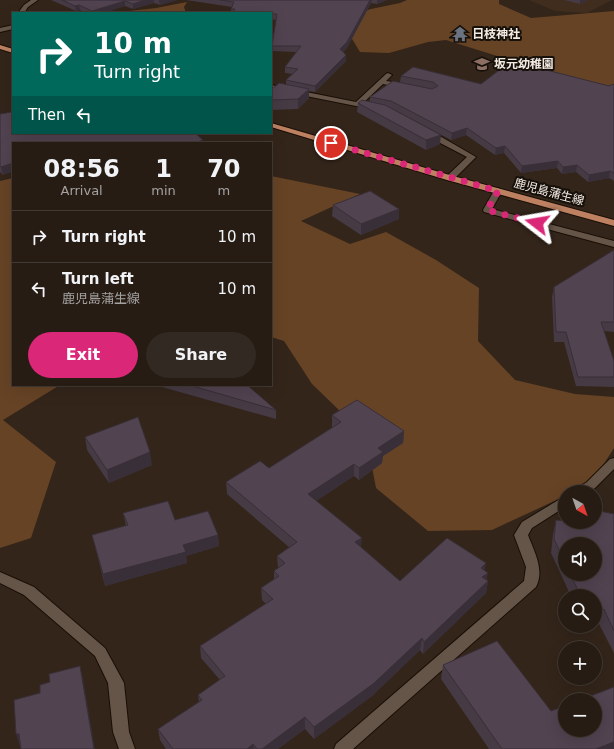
<!DOCTYPE html>
<html lang="en">
<head>
<meta charset="utf-8">
<style>
	body { margin:0; font-family:"DejaVu Sans","Noto Sans JP",sans-serif; background:#322922; color:#f1f3f6; height:100vh; display:flex; flex-direction:column; font-size:15px; white-space:nowrap }
	* { box-sizing:border-box; margin:0 }
	p { font-size:13px; color:#a4a1a0 }
	.icon { flex:none; width:22px; height:22px; fill:none; stroke:currentColor; stroke-width:2; stroke-linecap:round; stroke-linejoin:round }
	.map { position:relative; flex:1; overflow:hidden }
	.drawer { position:absolute; left:12px; top:142px; width:260px; height:244px; display:flex; flex-direction:column; background:#261c14; border-radius:0px; box-shadow:0 4px 16px #0002,0 0 0 1px #423a34 }
	.drawer>* { flex:none }
	.guide { position:absolute; left:12px; top:12px; width:260px; height:122px; border-radius:0px; box-shadow:0 4px 16px #0002,0 0 0 1px #423a34; background:#00695c; color:#fff; overflow:hidden }
	.needle { width:26px; rotate:140deg }
	.tools { position:absolute; left:558px; top:485px; display:grid; gap:8px }
	.tools a { display:grid; place-items:center; width:44px; height:44px; border-radius:50%; background:#261c14; box-shadow:0 4px 16px #0002,0 0 0 1px #423a34; font-size:20px }
	.pin { position:absolute; display:grid; place-items:center; width:34px; height:34px; color:#fff; margin:-17px; border:2px solid #fff; border-radius:50%; box-shadow:0 1px 4px #0007 }
	.me { position:absolute; width:44px; margin:-22px; rotate:284deg; stroke-linejoin:round; filter:drop-shadow(0 0 3px #0008) }
	.turn { display:flex; align-items:center; gap:14px; height:84px; padding:0 16px; font-size:18px }
	.turn .icon { width:52px; height:52px; stroke-width:2.5 }
	.turn b { display:block; font-size:28px; line-height:34px }
	.then { display:flex; align-items:center; height:38px; padding:0 16px; background:#0003; gap:8px; font-size:15px }
	.eta { display:flex; justify-content:space-evenly; align-items:center; height:68px; text-align:center }
	.eta b { font-size:24px; font-weight:600; line-height:28px }
	.action { display:flex; gap:8px; margin-top:auto; padding:8px 16px }
	.action a { flex:1; height:46px; border-radius:24px; background:#db2777; color:#fff; font-size:16px; font-weight:600; line-height:46px; text-align:center }
	.action a+a { background:#322922; color:#f1f3f6 }
	ul { padding:0; list-style:none }
	li { display:flex; align-items:center; gap:12px; height:52px; padding:0 16px; border-top:1px solid #423a34 }
	li div { flex:1 }
	li b { display:block; font-size:15px }
	li em { font-style:normal }
	.map>svg:first-child { display:block }
	.built { fill:#402d1d }
	.green { fill:#664325 }
	.lines { fill:none; stroke-linecap:round; stroke-linejoin:round }
	.minor-casing { stroke:#1a0e05; stroke-width:2 }
	.primary-casing { stroke:#1a0e05; stroke-width:2 }
	.minor { fill:#655549; fill-rule:evenodd }
	.primary { fill:#bd8162; fill-rule:evenodd }
	.wall { fill:#463a45; fill-rule:evenodd }
	.shaded-wall { fill:#392f38 }
	.building { fill:#514350; stroke:#392f38 }
	.route { stroke:#db2777; stroke-width:7; stroke-dasharray:0 12.6 }
	.labels { text-anchor:middle; dominant-baseline:central; stroke-width:4; stroke-linejoin:round; paint-order:stroke }
	.far-poi-label { font-size:12px; font-weight:bold; fill:#f4ebe3; stroke:#16100b; text-anchor:start }
	.far-street-label { font-size:12px; fill:#f4ebe3; stroke:#16100b }
</style>
</head>
<body>
<div class="map">
<svg width="614" height="749" viewBox="0 0 614 749">
	<rect width="100%" height="100%" fill="#33251a"/>
	<!-- built -->
	<path class="built" d="M529,0H612L587,13L555,11Z"/>
	<!-- green -->
	<path class="green" d="M407,0H499V4L531,18L614,11V87L555,74L446,40L428,42L389,53L360,52L340,19L371,9L400,3Z
		M187,2L184,7L186,13H111L156,8Z
		M271,176L360,194L301,221L350,244L386,232L436,260L479,288L478,341L515,380L575,394L614,397V448L591,484L573,492H565V496L492,530L428,531L376,488L366,436L312,384L284,341L271,337Z
		M13,178V385H60L3,420L56,462L31,538L0,548V181Z"/>
	<g class="lines">
		<defs>
			<path id="minor" d="M31,0H38L28,7L24,13H18L24,5Z
				M13,25V29L0,32V28Z
				M388,73L392,75L386,81L407,84L408,86L404,88L383,84L363,103L374,105L375,107L371,109L271,89V85L356,102L386,74Z
				M425,131H431L476,157L453,180H447L446,178L447,176L467,157L425,135Z
				M498,188L502,191L492,209L614,241V247L484,212L483,210L495,189Z
				M614,458V469L595,488L589,492H574L576,489L587,482L610,459Z
				M565,496V507L532,528L528,535C534,551 545,570 536,587L353,749H334L336,744L524,581L526,567L514,535L522,522Z
				M0,572L34,587L105,648L124,683L129,732L135,749H119L113,732L108,683L95,656L24,595L0,583Z"/>
			<path id="primary" d="M0,45L13,49V53L0,49Z
				M271,123L453,176L614,220V226L447,180L271,127Z"/>
		</defs>
		<!-- minor casing -->
		<use href="#minor" class="minor-casing"/>
		<!-- primary casing -->
		<use href="#primary" class="primary-casing"/>
		<!-- minor -->
		<use href="#minor" class="minor"/>
		<!-- primary -->
		<use href="#primary" class="primary"/>
	</g>
	<!-- wall -->
	<path class="wall" d="M51,0H177L160,5L154,3L133,9L125,6L103,13H86L80,10L76,11Z
		M186,0H387L377,4L371,3L347,48L343,52L346,61L315,92L309,91V98L298,109L271,110V90L286,84V80L293,74L285,73V67L296,52L272,51V46L276,20L271,19V13H231V9L232,7Z
		M564,0H588L580,4Z
		M401,76L481,84L609,86L614,84V181L609,178L588,182L576,172L562,174L557,168L521,173L504,153L495,155L466,135L451,140L391,108L389,107L440,144L426,150L357,112L358,103L370,102V97L400,82Z
		M12,112L203,140V143H13L3,175L0,172V114Z
		M333,205L399,219L361,235L332,216Z
		M614,250V332L604,331L614,361V387L576,386L564,342H554L552,297L554,287Z
		M155,385H247L276,410V419Z
		M332,415L404,431L403,443L383,456L382,463L359,480L354,476L316,501L361,548L400,581L484,570L487,580L488,581L486,593L423,654L420,650L372,696L314,739L305,729L278,749H166L160,740L158,729L199,702L198,695L220,680L201,658L200,646L266,604L262,600L261,588L274,579V571L278,568L277,556L290,548L227,494L226,482L269,468L333,428L332,427Z
		M85,437L152,465L109,483L87,450Z
		M123,513L175,520L218,535L219,546L186,556L187,563L105,586L95,546L92,535L126,526Z
		M614,514V653L599,624H595V596H571L551,553L553,534L556,520L565,521ZM565,544L595,574H565Z
		M443,665L551,711L614,749H489L441,679Z"/>
	<!-- shaded-wall -->
	<path class="shaded-wall" d="M145,0H154V3L133,9V4Z
		M159,0H177L160,5Z
		M370,0H372L371,3L347,48L340,55V49Z
		M377,0H387L377,4Z
		M580,0H588L580,4Z
		M125,1V6L103,13H93L92,11Z
		M79,5L80,10L76,11L75,6Z
		M346,55V61L315,92V86Z
		M309,89V98L298,109V99Z
		M467,128L466,135L451,140L452,133Z
		M441,135L440,144L426,150V140Z
		M203,140V143H194Z
		M505,146L504,153L495,155L496,148Z
		M558,161L557,168L521,173L522,166Z
		M13,163V172L3,175L1,167Z
		M577,165L576,172L562,174L563,167Z
		M610,171L609,178L588,182L589,175Z
		M399,209V219L361,235V224Z
		M404,431L403,443L383,456L382,463L359,480V468L378,448Z
		M150,452L152,465L109,483L107,470Z
		M354,464V476L308,506V494Z
		M218,535L219,546L186,556L187,563L105,586L103,574L183,545Z
		M362,538L361,549L355,542Z
		M486,563L484,575L481,568Z
		M488,573L486,582L488,581L486,593L423,654L424,642L482,577Z
		M422,638L420,650L372,696L314,739V727Z
		M80,666L83,679L95,749H94Z
		M305,717V729L278,749H262Z
		M16,734H19L23,746L20,747Z
		M614,742V749H596Z
		M253,744L254,749H247Z"/>
	<!-- building -->
	<path class="building" d="M62,0H145L133,4L125,1L92,11L79,5L75,6Z
		M220,0H370L347,42L340,49L346,55L315,86L286,80L298,69L285,67L301,46H272L277,14H271V13L233,12L235,9H231L234,2Z
		M511,61L609,86L614,84V173L610,171L589,175L577,165L563,167L558,161L522,166L505,146L496,148L467,128L452,133L391,101L370,97L393,81L432,89L438,86L433,82L401,76L413,67L481,84Z
		M279,83L309,89L298,99L271,100V90Z
		M362,100L385,105L441,135L426,140L358,103Z
		M13,109V133H195L203,140L194,143H13V163L1,167L0,166V114L12,112Z
		M370,191L399,209L361,224L333,205Z
		M614,250V322H601L614,361V377H578L566,332H556L554,287Z
		M189,385H247L276,410Z
		M357,400L404,431L378,448L383,452L359,468L354,464L308,494L362,538L355,542L400,581L447,538L486,563L481,568L488,573L482,577L488,581L424,642L422,638L373,684L314,727L305,717L262,749H257L253,744L247,749H173L158,729L202,700L198,695L225,676L200,646L273,599L261,588L279,576L274,571L285,563L277,556L297,542L226,482L260,461L269,468L341,422L332,415Z
		M138,417L150,452L107,470L85,437Z
		M168,501L175,520L208,511L218,535L183,545L186,552L103,574L92,535L128,525L123,513Z
		M595,510L614,514V631L604,609L595,611V596H581L570,574H595V544H565V562L554,539L556,520L565,521V522H595Z
		M497,641L551,711L565,706V730H595V700H580L614,687V742L596,749H502L443,665Z
		M80,666L94,749H21L19,734H16L14,700L40,693V685L50,682L49,674Z"/>
	<g class="lines">
		<!-- route -->
		<path class="route" d="M331,143L498,191L487,210L537,223"/>
	</g>
	<!-- icons -->
	<defs>
		<symbol id="temple-bare" viewBox="-9 -9 18 18"><path d="M0-6L5-2H3V0L6.5 2.5H4V6H1.5V3h-3V6H-4V2.5H-6.5L-3 0V-2H-5Z" fill="#6b7280" stroke="#16100b" stroke-width="2.5" paint-order="stroke"/></symbol>
		<symbol id="school-bare" viewBox="-9 -9 18 18"><path d="M0-5L7-2L0 1L-7-2ZM-4 1L0 2.5L4 1V4Q0 6-4 4Z" fill="#8d6e63" stroke="#16100b" stroke-width="2.5" paint-order="stroke"/></symbol>
	</defs>
	<g fill-rule="evenodd">
		<use href="#temple-bare" x="449" y="23" width="22" height="22"/>
		<use href="#school-bare" x="471" y="53" width="22" height="22"/>
	</g>
	<g class="labels">
		<!-- far-poi labels -->
		<g class="far-poi-label">
			<text x="472" y="34">日枝神社</text>
			<text x="494" y="64">坂元幼稚園</text>
		</g>
		<!-- far-street labels -->
		<g class="far-street-label">
			<text transform="translate(549 192) rotate(15)">鹿児島蒲生線</text>
		</g>
	</g>
</svg>
<div class="tools">
<a><svg class="needle" viewBox="-14 -14 28 28"><path d="M0-13l5 13h-10z" fill="#e53935"/><path d="M0 13l5-13h-10z" fill="#a4a1a0"/></svg></a>
<a><svg class="icon" aria-label="sound" viewBox="0 0 24 24"><path d="M4 9h4l5-4v14l-5-4H4zM17 9q2 3 0 6"/></svg></a>
<a><svg class="icon" aria-label="search" viewBox="0 0 24 24"><circle cx="10" cy="10" r="6"/><path d="M15 15l6 6"/></svg></a>
<a>+</a>
<a>−</a>
</div>
<div class="pin" style="left:331px;top:143px;background:#d93025"><svg class="icon" aria-label="arrive" viewBox="0 0 24 24"><path d="M6 21V4h12l-3 4 3 4H6"/></svg></div>
<svg class="me" style="left:537px;top:223px" viewBox="-20 -20 40 40"><path d="M0-17L14 15 0 8-14 15z" fill="#db2777" stroke="#fff" stroke-width="4"/></svg>
<div class="guide">
<div class="turn"><svg class="icon" aria-label="right" viewBox="0 0 24 24"><path d="M7 20v-9h11M14 6l5 5-5 5"/></svg><div><b>10 m</b>Turn right</div></div>
<div class="then">Then<svg class="icon" aria-label="left" viewBox="0 0 24 24"><path d="M17 20v-9H6M10 6l-5 5 5 5"/></svg></div>
</div>
<section class="drawer">
<div class="eta">
<div><b>08:56</b><p>Arrival</p></div>
<div><b>1</b><p>min</p></div>
<div><b>70</b><p>m</p></div>
</div>
<ul>
<li><svg class="icon" aria-label="right" viewBox="0 0 24 24"><path d="M7 20v-9h11M14 6l5 5-5 5"/></svg><div><b>Turn right</b></div><em>10 m</em></li>
<li><svg class="icon" aria-label="left" viewBox="0 0 24 24"><path d="M17 20v-9H6M10 6l-5 5 5 5"/></svg><div><b>Turn left</b><p>鹿児島蒲生線</p></div><em>10 m</em></li>
</ul>
<div class="action"><a>Exit</a><a>Share</a></div>
</section>
</div>
</body>
</html>
